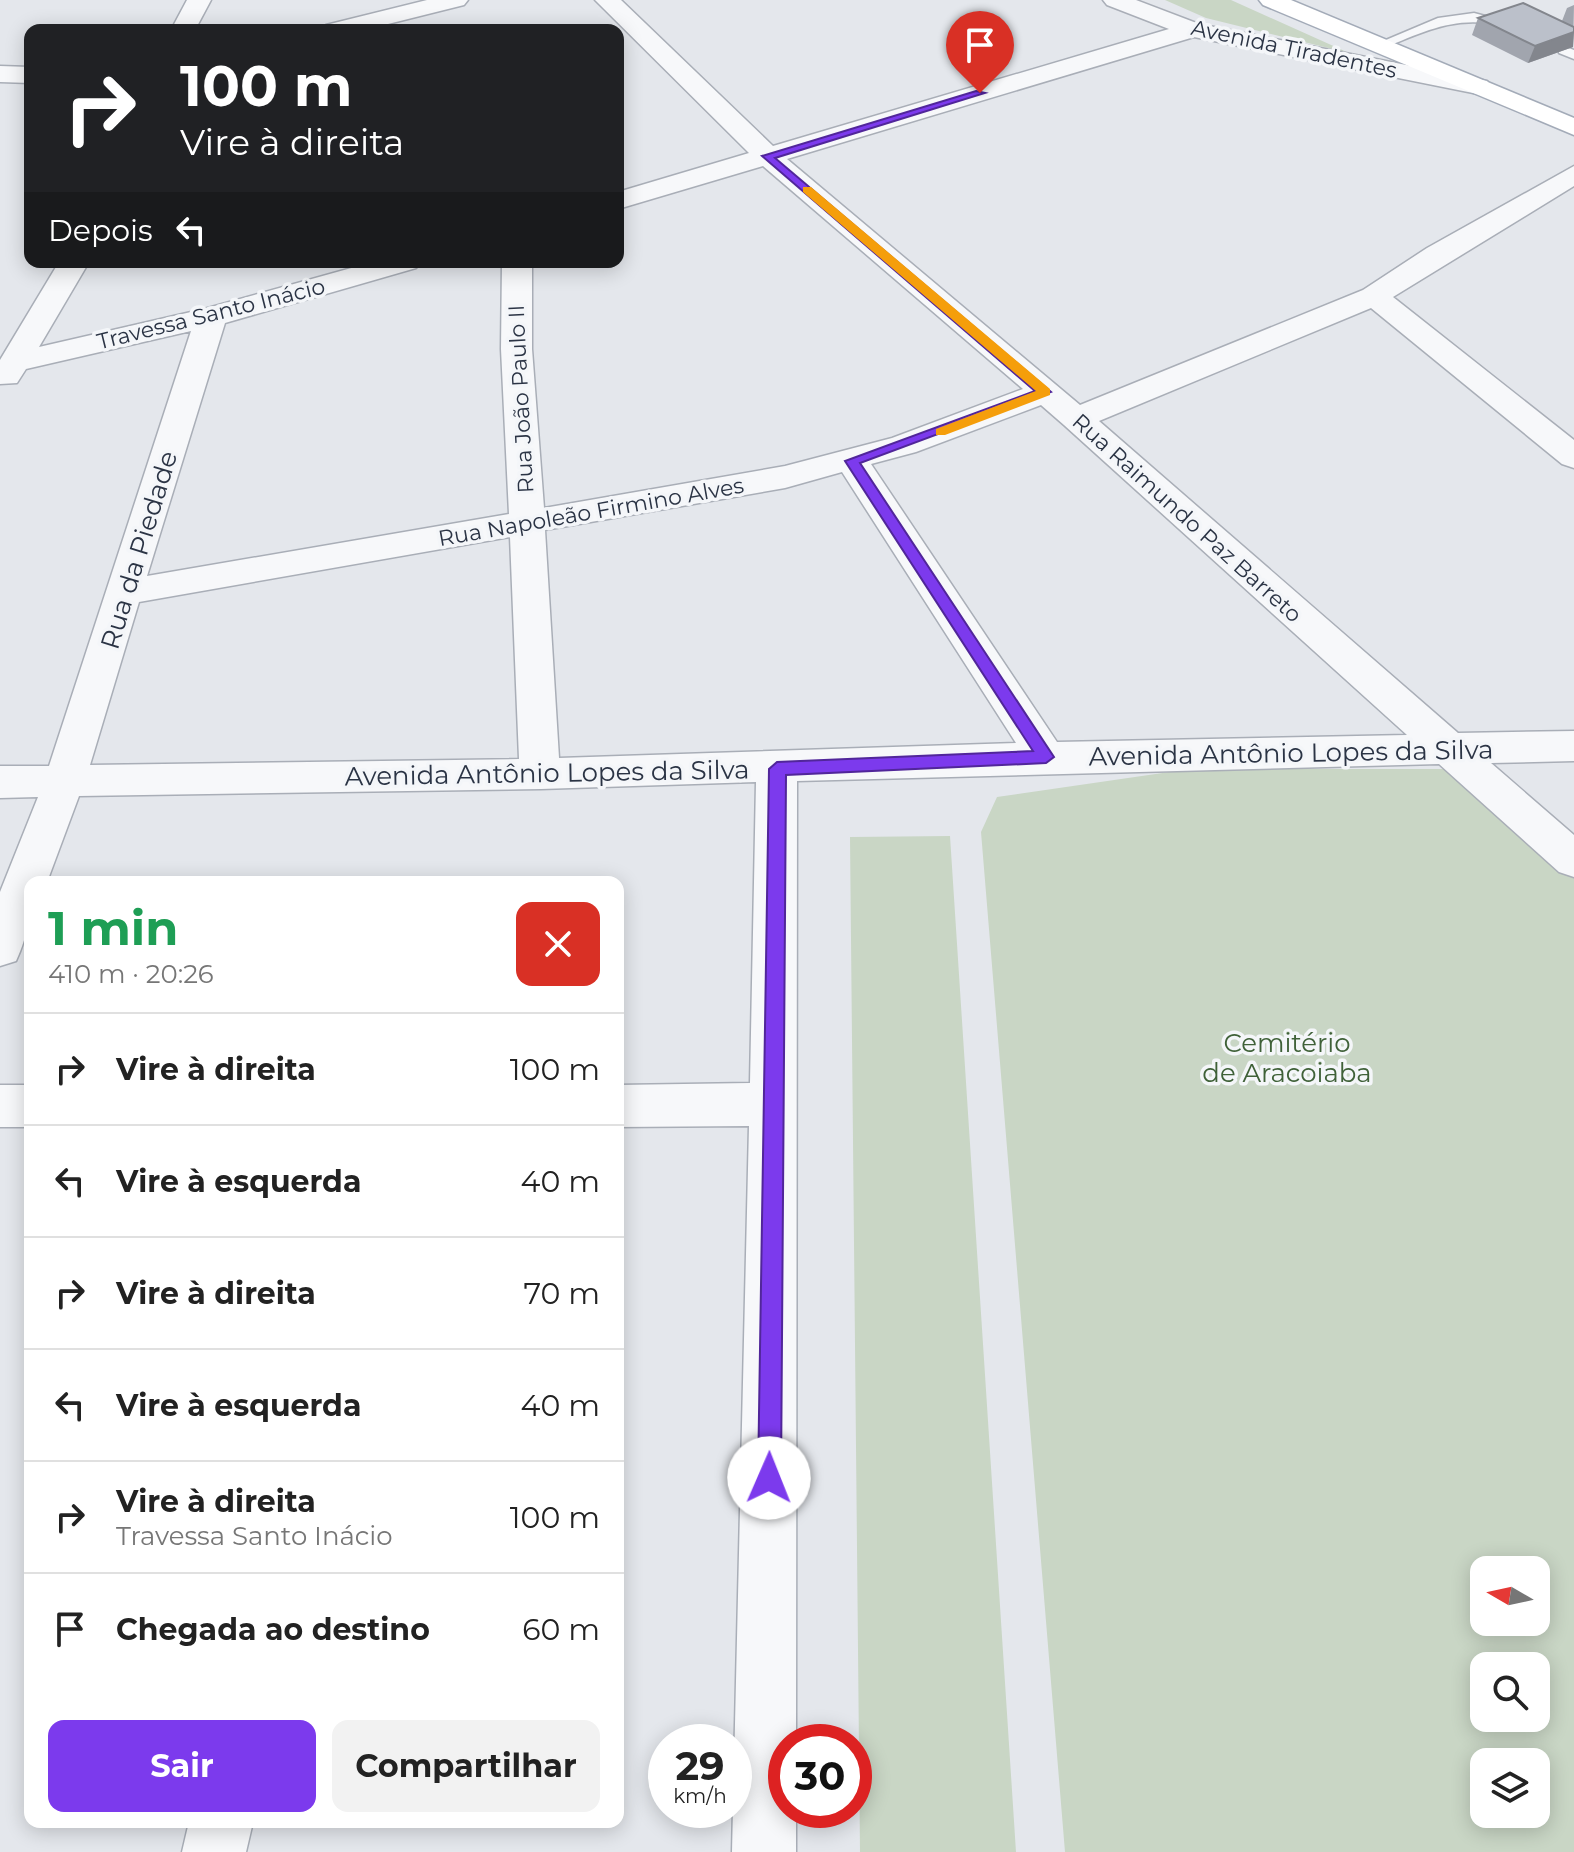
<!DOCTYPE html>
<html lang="pt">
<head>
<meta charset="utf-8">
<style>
	body { margin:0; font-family:Montserrat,sans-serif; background:#f2f2f2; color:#222; height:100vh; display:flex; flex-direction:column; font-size:30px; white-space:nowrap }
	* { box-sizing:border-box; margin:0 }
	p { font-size:26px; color:#767676 }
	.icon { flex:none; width:44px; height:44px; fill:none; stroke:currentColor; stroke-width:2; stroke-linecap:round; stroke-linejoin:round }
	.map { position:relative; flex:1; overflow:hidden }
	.details { position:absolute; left:24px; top:876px; width:600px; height:952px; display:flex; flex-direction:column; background:#fff; border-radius:16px; box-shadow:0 4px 20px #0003 }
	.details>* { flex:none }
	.hud { position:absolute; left:24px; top:24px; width:600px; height:244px; border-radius:16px; box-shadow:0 4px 20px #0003; background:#202124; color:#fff; overflow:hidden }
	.needle { width:52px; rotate:279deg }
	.controls { position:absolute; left:1470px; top:1556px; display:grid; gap:16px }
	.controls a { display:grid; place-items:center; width:80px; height:80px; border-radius:16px; background:#fff; box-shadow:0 4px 20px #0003; font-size:40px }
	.speed { position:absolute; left:648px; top:1724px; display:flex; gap:16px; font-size:40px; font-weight:700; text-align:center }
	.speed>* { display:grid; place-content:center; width:104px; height:104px; border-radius:50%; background:#fff; box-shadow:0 4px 20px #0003; line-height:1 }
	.speed small { font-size:20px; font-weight:400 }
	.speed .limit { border:12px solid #d22; background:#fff; color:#111 }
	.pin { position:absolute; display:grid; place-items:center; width:68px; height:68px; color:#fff; margin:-82px -34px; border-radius:50% 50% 50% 0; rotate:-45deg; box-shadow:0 0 8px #0007 }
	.pin .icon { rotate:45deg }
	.me { position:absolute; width:88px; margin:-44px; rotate:1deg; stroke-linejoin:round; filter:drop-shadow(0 0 6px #0008) }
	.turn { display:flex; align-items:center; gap:28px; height:168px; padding:0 24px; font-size:36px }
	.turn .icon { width:104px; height:104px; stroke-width:2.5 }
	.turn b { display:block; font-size:56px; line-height:68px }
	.then { display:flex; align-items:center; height:76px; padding:0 24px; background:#0003; gap:16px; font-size:30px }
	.round { display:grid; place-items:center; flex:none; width:84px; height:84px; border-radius:16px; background:#f2f2f2 }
	.headline { display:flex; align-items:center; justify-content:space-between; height:136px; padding:0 24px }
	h1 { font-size:48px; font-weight:700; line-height:60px; color:#1e9e55 }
	.primary-button { display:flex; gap:16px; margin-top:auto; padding:16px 24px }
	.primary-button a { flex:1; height:92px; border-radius:16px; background:#7c3aed; color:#fff; font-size:32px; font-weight:700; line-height:92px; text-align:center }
	.primary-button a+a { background:#f2f2f2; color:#222 }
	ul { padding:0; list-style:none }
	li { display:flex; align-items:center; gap:24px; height:112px; padding:0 24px; border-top:2px solid #e0e0e0 }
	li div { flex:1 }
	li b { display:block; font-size:30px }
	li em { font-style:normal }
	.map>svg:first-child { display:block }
	.green { fill:#c9d6c5; fill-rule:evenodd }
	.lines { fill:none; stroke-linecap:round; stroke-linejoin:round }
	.lane-casing { stroke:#a9aeb7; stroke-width:3 }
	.street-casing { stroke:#a9aeb7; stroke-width:3 }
	.primary-casing { stroke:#a3abb8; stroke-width:3 }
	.lane { fill:#f7f8fa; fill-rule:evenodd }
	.street { fill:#f7f8fa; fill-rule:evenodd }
	.primary { fill:#fff; fill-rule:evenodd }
	.wall { fill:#a1a5ae }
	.shaded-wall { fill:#83868d }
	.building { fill:#bbc0ca; stroke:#83868d; stroke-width:2 }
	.route { fill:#7c3aed; stroke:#51269a; stroke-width:2 }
	.slow { fill:#f59e0b }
	.labels { text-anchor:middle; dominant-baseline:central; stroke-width:7; stroke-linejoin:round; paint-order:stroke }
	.far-street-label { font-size:22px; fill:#2b3445; stroke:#f4f6f9 }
	.street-label { font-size:26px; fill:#2b3445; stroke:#f4f6f9 }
	.park-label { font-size:26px; fill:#3f6138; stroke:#f4f6f9 }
</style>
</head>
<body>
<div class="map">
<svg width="1574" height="1852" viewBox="0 0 1574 1852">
	<rect width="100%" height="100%" fill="#e4e7ec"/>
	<!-- green -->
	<path class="green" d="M1165,0H1231L1349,53L1206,18Z
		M1190,769H1467L1574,853V1852H1065L981,832L997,797ZM1484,1570H1536V1622H1484ZM1484,1666H1536V1718H1484ZM1484,1762H1536V1814H1484Z
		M950,836L1016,1852H860L850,837Z"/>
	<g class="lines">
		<defs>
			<path id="lane" d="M1474,13L1512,23L1506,27C1460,14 1427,30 1384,48L1374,45L1438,18Z
				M1563,46L1574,50V59L1559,53V47Z"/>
			<path id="street" d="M187,0H211L195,30H171Z
				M427,0H468L464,5L364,30H323L326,25Z
				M595,0H621L773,146L1169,29L1107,5L1103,0H1136L1199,24L1487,81L1491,86L1487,91L1478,94L1194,37L787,159L1080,405L1363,290L1427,248L1574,166V186L1393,297L1574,440V468L1562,464L1371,308L1099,421L1458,733L1574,731V761L1491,763L1574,835V877L1559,872L1439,764L797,781L796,1742H786V1810H796V1852H732L749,1126L618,1127V1085L750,1083L756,782L541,789L79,796L47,882H30C30,912 29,934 16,961L0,966V892L38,797L0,798V766H49L191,331L26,369L17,383L0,384V360L59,262H89L39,347L204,309L373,262H421L416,268L225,323L147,576L509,514L501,349L502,262H532V349L544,508L785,466L892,438L1023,389L763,166L618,209V192L749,153ZM1041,405L1064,425L1407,735L1057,742L871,464L916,452ZM842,472L1016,743L559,758L545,530L785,488ZM510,537L519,759L90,765L139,602Z
				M0,66L30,67V83L0,82Z
				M0,1085H30V1127H0Z
				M189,1822H253L246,1852H182Z"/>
			<path id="primary" d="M1259,0H1291L1574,118V135L1263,5Z"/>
		</defs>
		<!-- lane casing -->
		<use href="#lane" class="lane-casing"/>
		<!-- street casing -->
		<use href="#street" class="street-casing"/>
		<!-- primary casing -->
		<use href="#primary" class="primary-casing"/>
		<!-- lane -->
		<use href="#lane" class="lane"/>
		<!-- street -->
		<use href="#street" class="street"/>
		<!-- primary -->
		<use href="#primary" class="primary"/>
	</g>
	<!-- wall -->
	<path class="wall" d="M1574,5L1573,47L1528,63L1472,35L1478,18L1562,21L1567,8Z"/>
	<!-- shaded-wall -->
	<path class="shaded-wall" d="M1574,32L1573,47L1528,63L1535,46Z"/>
	<!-- building -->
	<path class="building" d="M1523,3L1574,27V32L1535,46L1478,18Z"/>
	<!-- route -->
	<path class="route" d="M976,91L985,93L775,158L1051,392L860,463L1054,757L1046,763L786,775L781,1478L777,1486L769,1489L761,1486L758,1478L769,769L777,762L1033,751L845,461L1035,391L762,156Z"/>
	<!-- slow -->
	<path class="slow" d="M803,187H811L1050,389V395L945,435H936V429L1036,391L803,192Z"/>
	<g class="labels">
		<!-- far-street labels -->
		<g class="far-street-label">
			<text transform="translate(1294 49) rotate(12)">Avenida Tiradentes</text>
			<text transform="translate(211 314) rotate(-14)">Travessa Santo Inácio</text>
			<text transform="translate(521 399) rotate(-93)">Rua João Paulo II</text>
			<text transform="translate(591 512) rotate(-10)">Rua Napoleão Firmino Alves</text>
			<text transform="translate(1187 518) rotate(42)">Rua Raimundo Paz Barreto</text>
		</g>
		<!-- street labels -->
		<g class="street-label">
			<text transform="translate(139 550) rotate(-73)">Rua da Piedade</text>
			<text transform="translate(1291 753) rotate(-1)">Avenida Antônio Lopes da Silva</text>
			<text transform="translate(547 773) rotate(-1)">Avenida Antônio Lopes da Silva</text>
		</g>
		<!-- park labels -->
		<g class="park-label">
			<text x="1287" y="1043">Cemitério<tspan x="1287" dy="30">de Aracoiaba</tspan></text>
		</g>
	</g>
</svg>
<div class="controls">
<a><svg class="needle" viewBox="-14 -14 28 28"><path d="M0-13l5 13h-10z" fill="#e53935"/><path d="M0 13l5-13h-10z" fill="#767676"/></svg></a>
<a><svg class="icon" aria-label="search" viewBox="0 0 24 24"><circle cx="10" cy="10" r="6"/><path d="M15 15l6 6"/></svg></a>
<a><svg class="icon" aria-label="layers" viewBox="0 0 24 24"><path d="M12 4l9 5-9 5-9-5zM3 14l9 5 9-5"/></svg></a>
</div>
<div class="speed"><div>29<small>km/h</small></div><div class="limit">30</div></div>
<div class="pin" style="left:980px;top:93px;background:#d93025"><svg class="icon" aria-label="arrive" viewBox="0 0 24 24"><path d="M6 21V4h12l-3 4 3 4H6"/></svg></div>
<svg class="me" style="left:769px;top:1478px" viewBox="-20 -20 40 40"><circle r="19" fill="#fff"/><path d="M0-13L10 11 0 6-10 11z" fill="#7c3aed"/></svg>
<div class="hud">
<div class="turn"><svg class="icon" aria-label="right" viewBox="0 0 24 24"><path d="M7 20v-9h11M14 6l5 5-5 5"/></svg><div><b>100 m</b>Vire à direita</div></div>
<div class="then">Depois<svg class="icon" aria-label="left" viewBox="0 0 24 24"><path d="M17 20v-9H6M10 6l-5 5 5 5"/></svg></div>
</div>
<section class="details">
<div class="headline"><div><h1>1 min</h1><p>410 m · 20:26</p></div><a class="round" style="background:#d93025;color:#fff"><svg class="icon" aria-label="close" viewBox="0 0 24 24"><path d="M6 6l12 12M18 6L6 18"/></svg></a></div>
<ul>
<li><svg class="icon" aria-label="right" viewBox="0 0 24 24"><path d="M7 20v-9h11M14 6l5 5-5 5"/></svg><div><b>Vire à direita</b></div><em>100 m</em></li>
<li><svg class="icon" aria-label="left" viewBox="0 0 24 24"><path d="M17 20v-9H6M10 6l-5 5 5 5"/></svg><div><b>Vire à esquerda</b></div><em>40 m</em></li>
<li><svg class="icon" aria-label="right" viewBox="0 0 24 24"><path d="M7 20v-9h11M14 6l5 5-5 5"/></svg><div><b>Vire à direita</b></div><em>70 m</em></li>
<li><svg class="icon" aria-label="left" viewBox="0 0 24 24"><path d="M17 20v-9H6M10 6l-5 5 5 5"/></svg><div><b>Vire à esquerda</b></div><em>40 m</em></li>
<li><svg class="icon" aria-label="right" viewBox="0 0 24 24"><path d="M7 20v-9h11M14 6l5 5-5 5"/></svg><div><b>Vire à direita</b><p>Travessa Santo Inácio</p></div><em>100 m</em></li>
<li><svg class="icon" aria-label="arrive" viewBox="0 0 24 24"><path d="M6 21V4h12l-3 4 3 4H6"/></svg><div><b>Chegada ao destino</b></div><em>60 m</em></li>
</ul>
<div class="primary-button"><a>Sair</a><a>Compartilhar</a></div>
</section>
</div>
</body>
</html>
